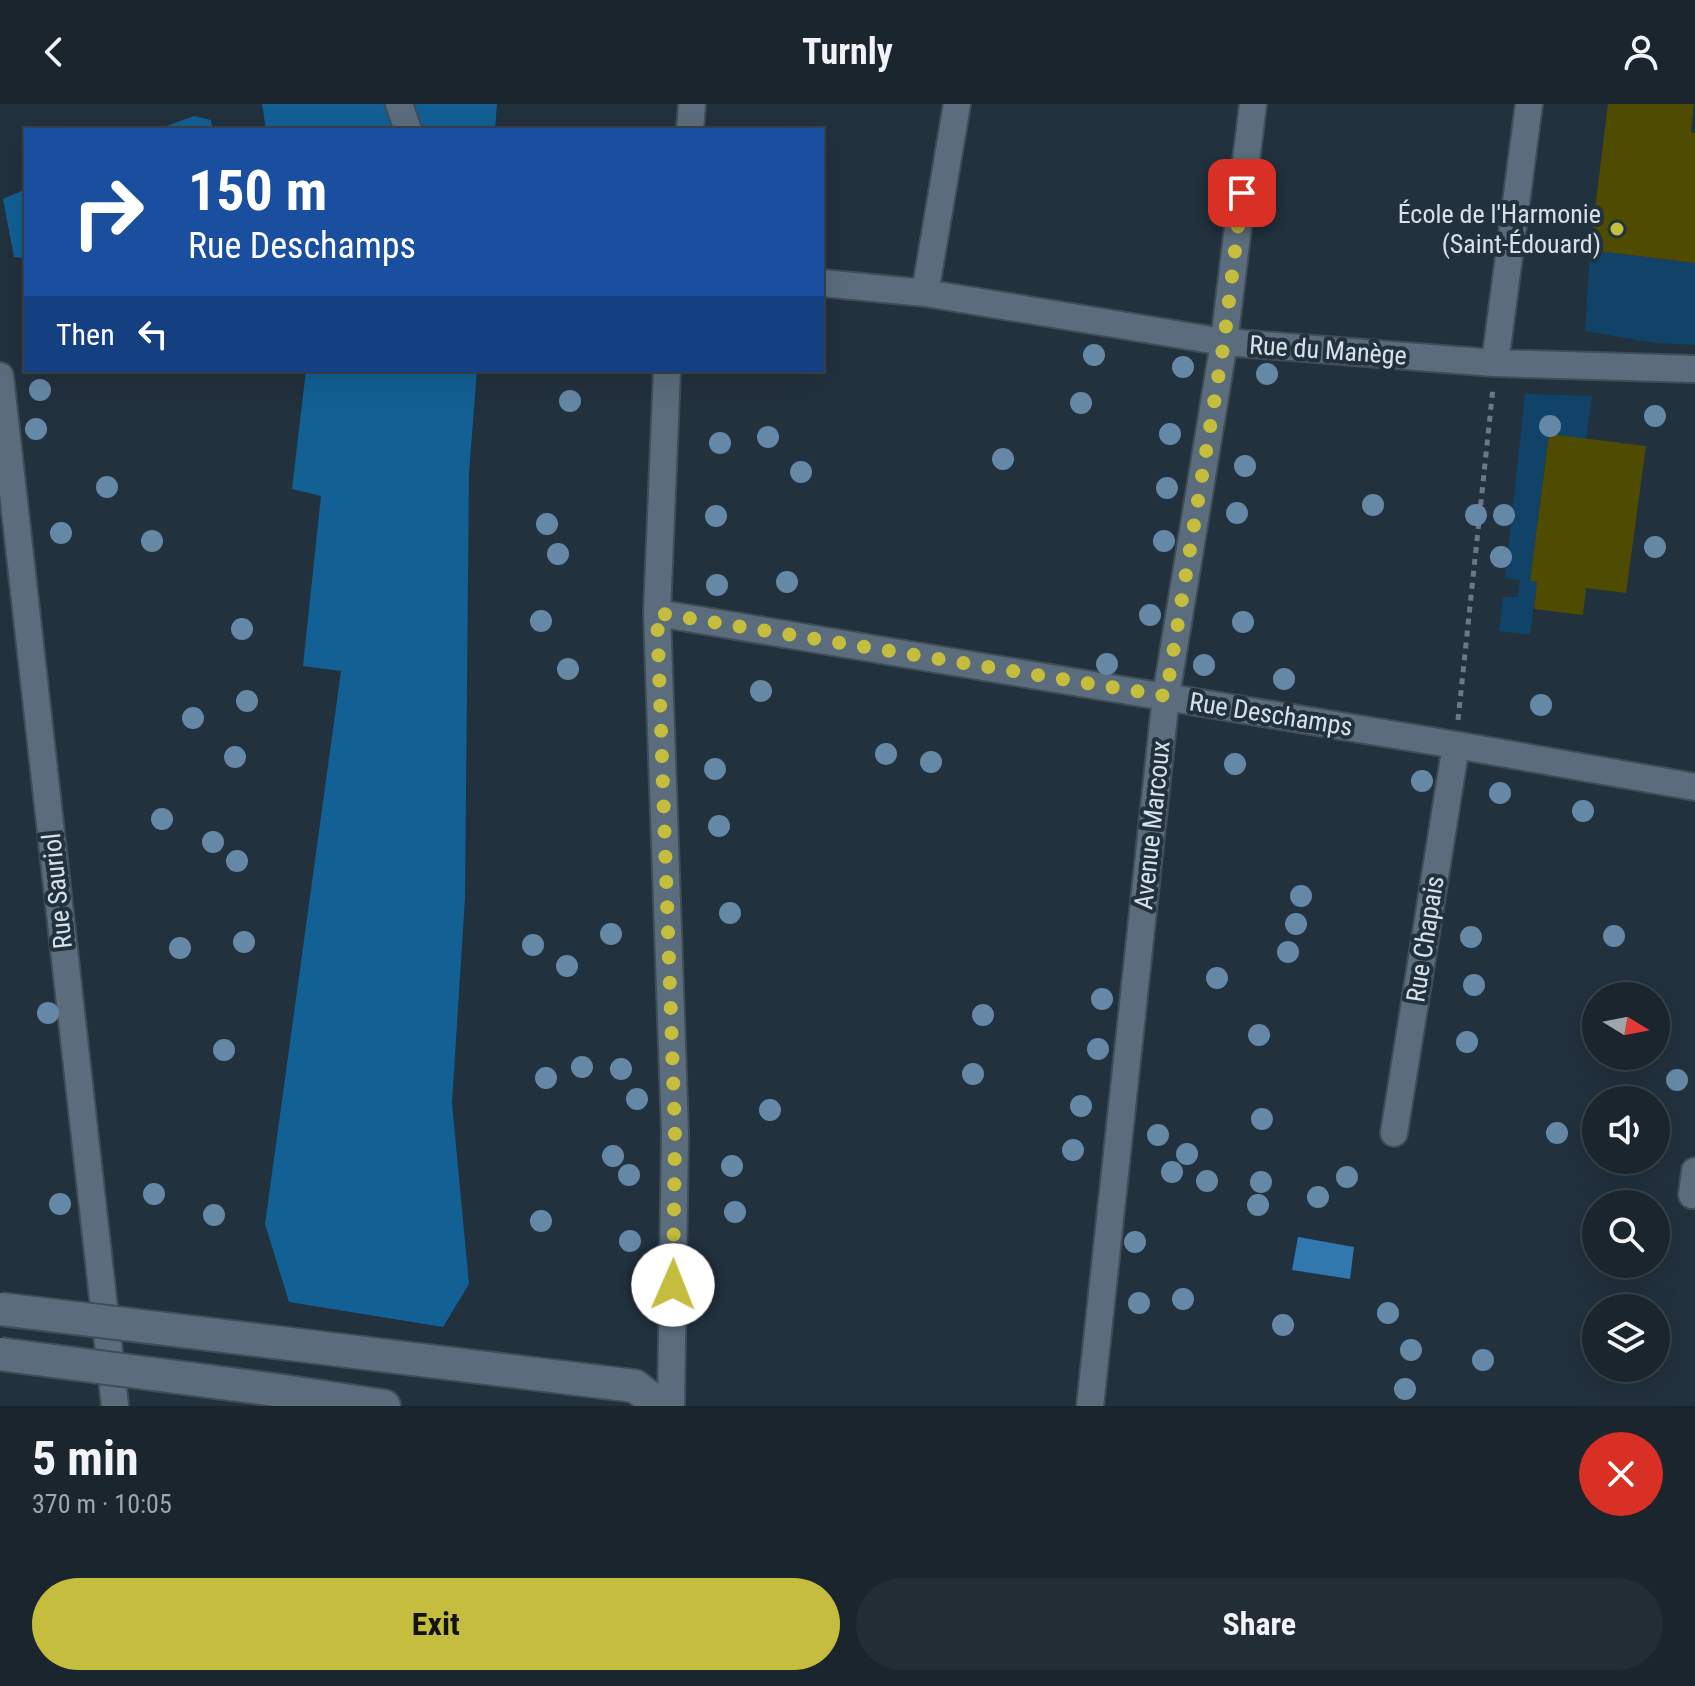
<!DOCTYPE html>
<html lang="en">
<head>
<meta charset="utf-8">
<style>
	body { margin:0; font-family:"Roboto Condensed",sans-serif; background:#232d36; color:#f1f3f6; height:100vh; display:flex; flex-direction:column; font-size:30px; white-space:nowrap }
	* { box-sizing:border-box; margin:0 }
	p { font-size:26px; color:#9fa5aa }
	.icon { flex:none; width:44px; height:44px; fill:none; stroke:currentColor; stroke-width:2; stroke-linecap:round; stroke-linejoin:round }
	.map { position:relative; height:1302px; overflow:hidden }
	.drawer { display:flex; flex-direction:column; background:#1a252e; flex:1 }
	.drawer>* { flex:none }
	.top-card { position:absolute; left:24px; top:24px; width:800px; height:244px; border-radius:0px; box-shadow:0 8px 32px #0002,0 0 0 2px #38424a; background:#1a4fa0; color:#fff; overflow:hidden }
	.needle { width:52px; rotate:100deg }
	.tools { position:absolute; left:1582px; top:878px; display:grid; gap:16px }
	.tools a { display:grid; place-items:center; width:88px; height:88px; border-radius:50%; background:#1a252e; box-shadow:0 8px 32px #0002,0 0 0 2px #38424a; font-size:40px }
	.pin { position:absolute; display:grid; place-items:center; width:68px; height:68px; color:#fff; margin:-34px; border-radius:16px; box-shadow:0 4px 12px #0006 }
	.me { position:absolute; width:88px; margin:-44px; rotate:1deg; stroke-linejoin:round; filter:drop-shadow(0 0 6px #0008) }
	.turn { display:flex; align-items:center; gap:28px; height:168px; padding:0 32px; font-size:36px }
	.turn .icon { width:104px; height:104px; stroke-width:2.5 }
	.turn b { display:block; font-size:56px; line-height:68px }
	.then { display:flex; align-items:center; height:76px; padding:0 32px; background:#0003; gap:16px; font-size:30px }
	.round { display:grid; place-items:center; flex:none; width:84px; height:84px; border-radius:42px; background:#232d36 }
	.headline { display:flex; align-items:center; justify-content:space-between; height:136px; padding:0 32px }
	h1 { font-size:48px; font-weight:700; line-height:60px }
	.button { display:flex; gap:16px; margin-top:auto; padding:16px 32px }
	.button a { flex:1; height:92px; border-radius:48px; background:#c4bd3e; color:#111; font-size:32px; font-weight:700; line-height:92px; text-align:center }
	.button a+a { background:#232d36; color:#f1f3f6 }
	header { display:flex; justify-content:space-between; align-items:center; height:104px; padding:0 32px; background:#1a252e; font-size:36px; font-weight:700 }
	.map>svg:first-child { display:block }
	.green { fill:#104367 }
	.forest { fill:#126094 }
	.water { fill:#3178ae }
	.building { fill:#4f4b00 }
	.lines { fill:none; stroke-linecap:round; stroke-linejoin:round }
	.minor-casing { stroke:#3f4d58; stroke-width:30 }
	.tertiary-casing { stroke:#3f4d58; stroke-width:36 }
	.path { stroke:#6c7984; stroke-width:5; stroke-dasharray:6 6; stroke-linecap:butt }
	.minor { stroke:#5b6d7c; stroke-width:26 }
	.tertiary { stroke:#5b6d7c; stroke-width:32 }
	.tertiary-bridge-casing { stroke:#3f4d58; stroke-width:36; stroke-linecap:butt }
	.tertiary-bridge { stroke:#5b6d7c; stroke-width:32 }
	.tree { fill:#6588a6 }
	.route { stroke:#c4bd3e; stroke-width:14; stroke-dasharray:0 25.2 }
	.poi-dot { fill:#c4bd3e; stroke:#22313e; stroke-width:3 }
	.labels { text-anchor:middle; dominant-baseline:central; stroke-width:8; stroke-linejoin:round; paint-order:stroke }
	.poi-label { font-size:26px; fill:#d7e1e9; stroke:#22313e; text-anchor:end }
	.street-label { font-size:26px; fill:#d7e1e9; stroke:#22313e }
</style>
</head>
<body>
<header><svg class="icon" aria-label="back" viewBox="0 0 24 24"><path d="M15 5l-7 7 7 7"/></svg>Turnly<svg class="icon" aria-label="person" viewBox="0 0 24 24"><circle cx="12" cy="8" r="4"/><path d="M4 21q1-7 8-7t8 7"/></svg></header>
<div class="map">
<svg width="1695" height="1302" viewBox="0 0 1695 1302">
	<rect width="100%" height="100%" fill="#22313e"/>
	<!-- green -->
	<path class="green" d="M1590,146L1695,159V241L1655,239L1585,227Z
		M1525,290L1592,292L1586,335L1549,330L1530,476L1537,478L1530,531L1499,527L1503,493H1518L1520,476L1505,474Z"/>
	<!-- forest -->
	<path class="forest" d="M262,0H497L495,26H266Z
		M194,12L211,16L212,26H155Z
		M26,85V154L14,153L3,95Z
		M306,266H477L469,369L465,794L452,999L469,1180L443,1223L289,1198L265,1120L341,567L303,562L321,392L292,385Z"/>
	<!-- water -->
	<path class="water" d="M1298,1133L1354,1143L1350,1175L1292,1166Z"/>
	<!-- building -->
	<path class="building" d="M1608,0H1694L1691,28L1695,29V159L1590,146Z
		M1549,330L1646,342L1626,489L1586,484L1583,511L1534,505L1537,478L1530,477Z"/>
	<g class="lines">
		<defs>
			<path id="minor" d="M399,0L408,26
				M690,26L692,0
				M822,179L925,189L1224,238L1495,259L1695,265
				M925,189L957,0
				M1495,259L1529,0
				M667,266L657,509L675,1029L671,1302
				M0,272L115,1302
				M657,509L1456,641L1695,683
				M1394,1029L1456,641
				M1692,1091L1695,1067
				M1090,1302L1166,592L1224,238L1253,0"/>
			<path id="tertiary" d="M290,1240L635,1282L660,1302
				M283,1287L384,1302"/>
		</defs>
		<!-- minor casing -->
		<use href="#minor" class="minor-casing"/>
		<!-- tertiary casing -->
		<use href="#tertiary" class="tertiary-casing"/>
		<!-- path -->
		<path class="path" d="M1458,616L1493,284"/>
		<!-- minor -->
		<use href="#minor" class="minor"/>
		<!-- tertiary -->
		<use href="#tertiary" class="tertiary"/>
		<defs>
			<path id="tertiary-bridge" d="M0,1205L290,1240
				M0,1250L283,1287"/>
		</defs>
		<!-- tertiary-bridge casing -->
		<use href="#tertiary-bridge" class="tertiary-bridge-casing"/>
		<!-- tertiary-bridge -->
		<use href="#tertiary-bridge" class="tertiary-bridge"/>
	</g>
	<!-- trees -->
	<g class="tree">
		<circle cx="1094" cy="251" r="11"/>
		<circle cx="1183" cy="263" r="11"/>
		<circle cx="1267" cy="270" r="11"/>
		<circle cx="40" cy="286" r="11"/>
		<circle cx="570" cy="297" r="11"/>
		<circle cx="1081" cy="299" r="11"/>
		<circle cx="1655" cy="312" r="11"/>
		<circle cx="1550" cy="322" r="11"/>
		<circle cx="36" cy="325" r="11"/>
		<circle cx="1170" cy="330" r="11"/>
		<circle cx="768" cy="333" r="11"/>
		<circle cx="720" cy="339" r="11"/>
		<circle cx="1003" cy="355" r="11"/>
		<circle cx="1245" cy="362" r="11"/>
		<circle cx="801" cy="368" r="11"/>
		<circle cx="107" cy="383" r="11"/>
		<circle cx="1167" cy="384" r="11"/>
		<circle cx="1373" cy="401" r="11"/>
		<circle cx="1237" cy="409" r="11"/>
		<circle cx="1476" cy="411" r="11"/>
		<circle cx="1504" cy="411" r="11"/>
		<circle cx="716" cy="412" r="11"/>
		<circle cx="547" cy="420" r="11"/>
		<circle cx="61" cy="429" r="11"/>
		<circle cx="152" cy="437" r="11"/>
		<circle cx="1164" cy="437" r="11"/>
		<circle cx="1655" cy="443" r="11"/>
		<circle cx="558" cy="450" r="11"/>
		<circle cx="1501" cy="453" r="11"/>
		<circle cx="787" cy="478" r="11"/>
		<circle cx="717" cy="481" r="11"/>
		<circle cx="1150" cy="511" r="11"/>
		<circle cx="541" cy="517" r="11"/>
		<circle cx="1243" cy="518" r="11"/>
		<circle cx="242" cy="525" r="11"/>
		<circle cx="1107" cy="560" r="11"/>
		<circle cx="1204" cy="561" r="11"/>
		<circle cx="568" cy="565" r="11"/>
		<circle cx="1284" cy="575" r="11"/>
		<circle cx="761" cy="587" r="11"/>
		<circle cx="247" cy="597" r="11"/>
		<circle cx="1541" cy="601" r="11"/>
		<circle cx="193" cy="614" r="11"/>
		<circle cx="886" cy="650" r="11"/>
		<circle cx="235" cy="653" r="11"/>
		<circle cx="931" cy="658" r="11"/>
		<circle cx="1235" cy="660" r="11"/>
		<circle cx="715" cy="665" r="11"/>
		<circle cx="1422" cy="677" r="11"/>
		<circle cx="1500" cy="689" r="11"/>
		<circle cx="1583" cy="707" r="11"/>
		<circle cx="162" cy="715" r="11"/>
		<circle cx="719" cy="722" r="11"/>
		<circle cx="213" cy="738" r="11"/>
		<circle cx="237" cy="757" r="11"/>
		<circle cx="1301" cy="792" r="11"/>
		<circle cx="730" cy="809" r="11"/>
		<circle cx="1296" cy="820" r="11"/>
		<circle cx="611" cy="830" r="11"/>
		<circle cx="1614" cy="832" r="11"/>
		<circle cx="1471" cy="833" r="11"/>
		<circle cx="244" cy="838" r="11"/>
		<circle cx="533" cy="841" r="11"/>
		<circle cx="180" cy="844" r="11"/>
		<circle cx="1288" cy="848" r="11"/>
		<circle cx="567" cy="862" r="11"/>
		<circle cx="1217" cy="874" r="11"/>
		<circle cx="1474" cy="881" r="11"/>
		<circle cx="1102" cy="895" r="11"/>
		<circle cx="48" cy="909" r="11"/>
		<circle cx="983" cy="911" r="11"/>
		<circle cx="1259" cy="931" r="11"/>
		<circle cx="1467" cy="938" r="11"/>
		<circle cx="1098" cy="945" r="11"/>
		<circle cx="224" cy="946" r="11"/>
		<circle cx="582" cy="963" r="11"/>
		<circle cx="621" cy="965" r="11"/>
		<circle cx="973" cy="970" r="11"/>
		<circle cx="546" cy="974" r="11"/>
		<circle cx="1677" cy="976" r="11"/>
		<circle cx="637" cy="995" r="11"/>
		<circle cx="1081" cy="1002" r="11"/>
		<circle cx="770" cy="1006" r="11"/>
		<circle cx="1262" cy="1015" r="11"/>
		<circle cx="1557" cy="1029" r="11"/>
		<circle cx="1158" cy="1031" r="11"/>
		<circle cx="1073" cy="1046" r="11"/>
		<circle cx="1187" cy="1050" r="11"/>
		<circle cx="613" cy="1052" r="11"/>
		<circle cx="732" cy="1062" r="11"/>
		<circle cx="1172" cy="1068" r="11"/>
		<circle cx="629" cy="1071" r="11"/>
		<circle cx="1347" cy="1073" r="11"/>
		<circle cx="1207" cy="1077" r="11"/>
		<circle cx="1261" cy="1078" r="11"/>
		<circle cx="154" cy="1090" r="11"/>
		<circle cx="1318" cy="1093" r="11"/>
		<circle cx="60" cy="1100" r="11"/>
		<circle cx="1258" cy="1101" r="11"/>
		<circle cx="735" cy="1108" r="11"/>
		<circle cx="214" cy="1111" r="11"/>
		<circle cx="541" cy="1117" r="11"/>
		<circle cx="630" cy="1137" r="11"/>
		<circle cx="1135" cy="1138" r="11"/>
		<circle cx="1183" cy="1195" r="11"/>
		<circle cx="1139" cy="1199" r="11"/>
		<circle cx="1388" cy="1209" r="11"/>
		<circle cx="1283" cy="1221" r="11"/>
		<circle cx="1411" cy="1246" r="11"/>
		<circle cx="1483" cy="1256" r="11"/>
		<circle cx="1405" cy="1285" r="11"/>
	</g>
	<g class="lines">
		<!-- route -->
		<path class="route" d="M673,1181L675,1029L657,509L1166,592L1224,238L1242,89"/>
	</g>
	<!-- markers -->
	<circle class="poi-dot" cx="1617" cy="125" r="8"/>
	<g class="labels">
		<!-- poi labels -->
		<g class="poi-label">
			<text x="1601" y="110">École de l'Harmonie<tspan x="1601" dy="30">(Saint-Édouard)</tspan></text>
		</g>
		<!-- street labels -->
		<g class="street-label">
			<text transform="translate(1328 246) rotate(4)">Rue du Manège</text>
			<text transform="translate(1271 610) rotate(9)">Rue Deschamps</text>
			<text transform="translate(1152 721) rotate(-84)">Avenue Marcoux</text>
			<text transform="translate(57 787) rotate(-96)">Rue Sauriol</text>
			<text transform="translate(1425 835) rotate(-81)">Rue Chapais</text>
		</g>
	</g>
</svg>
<div class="tools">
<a><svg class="needle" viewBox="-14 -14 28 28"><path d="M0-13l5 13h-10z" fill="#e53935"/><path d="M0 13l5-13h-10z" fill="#9fa5aa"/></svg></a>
<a><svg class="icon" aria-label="sound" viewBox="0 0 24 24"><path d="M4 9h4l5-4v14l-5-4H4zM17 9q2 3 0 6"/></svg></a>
<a><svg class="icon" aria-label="search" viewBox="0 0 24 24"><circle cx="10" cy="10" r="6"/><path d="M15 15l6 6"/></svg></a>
<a><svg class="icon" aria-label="layers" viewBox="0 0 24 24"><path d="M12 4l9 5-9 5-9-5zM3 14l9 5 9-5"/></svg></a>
</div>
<div class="pin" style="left:1242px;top:89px;background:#d93025"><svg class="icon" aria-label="arrive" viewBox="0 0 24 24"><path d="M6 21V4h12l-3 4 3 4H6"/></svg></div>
<svg class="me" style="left:673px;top:1181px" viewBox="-20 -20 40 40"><circle r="19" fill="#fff"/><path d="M0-13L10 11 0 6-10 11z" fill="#c4bd3e"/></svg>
<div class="top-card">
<div class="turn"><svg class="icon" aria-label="right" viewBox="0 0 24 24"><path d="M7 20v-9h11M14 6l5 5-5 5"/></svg><div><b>150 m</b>Rue Deschamps</div></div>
<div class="then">Then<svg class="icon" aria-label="left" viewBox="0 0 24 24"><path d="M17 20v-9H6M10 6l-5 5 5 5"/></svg></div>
</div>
</div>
<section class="drawer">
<div class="headline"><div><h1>5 min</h1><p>370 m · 10:05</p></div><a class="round" style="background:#d93025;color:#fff"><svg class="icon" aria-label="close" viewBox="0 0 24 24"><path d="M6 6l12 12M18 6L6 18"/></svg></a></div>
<div class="button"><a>Exit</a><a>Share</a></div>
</section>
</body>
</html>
